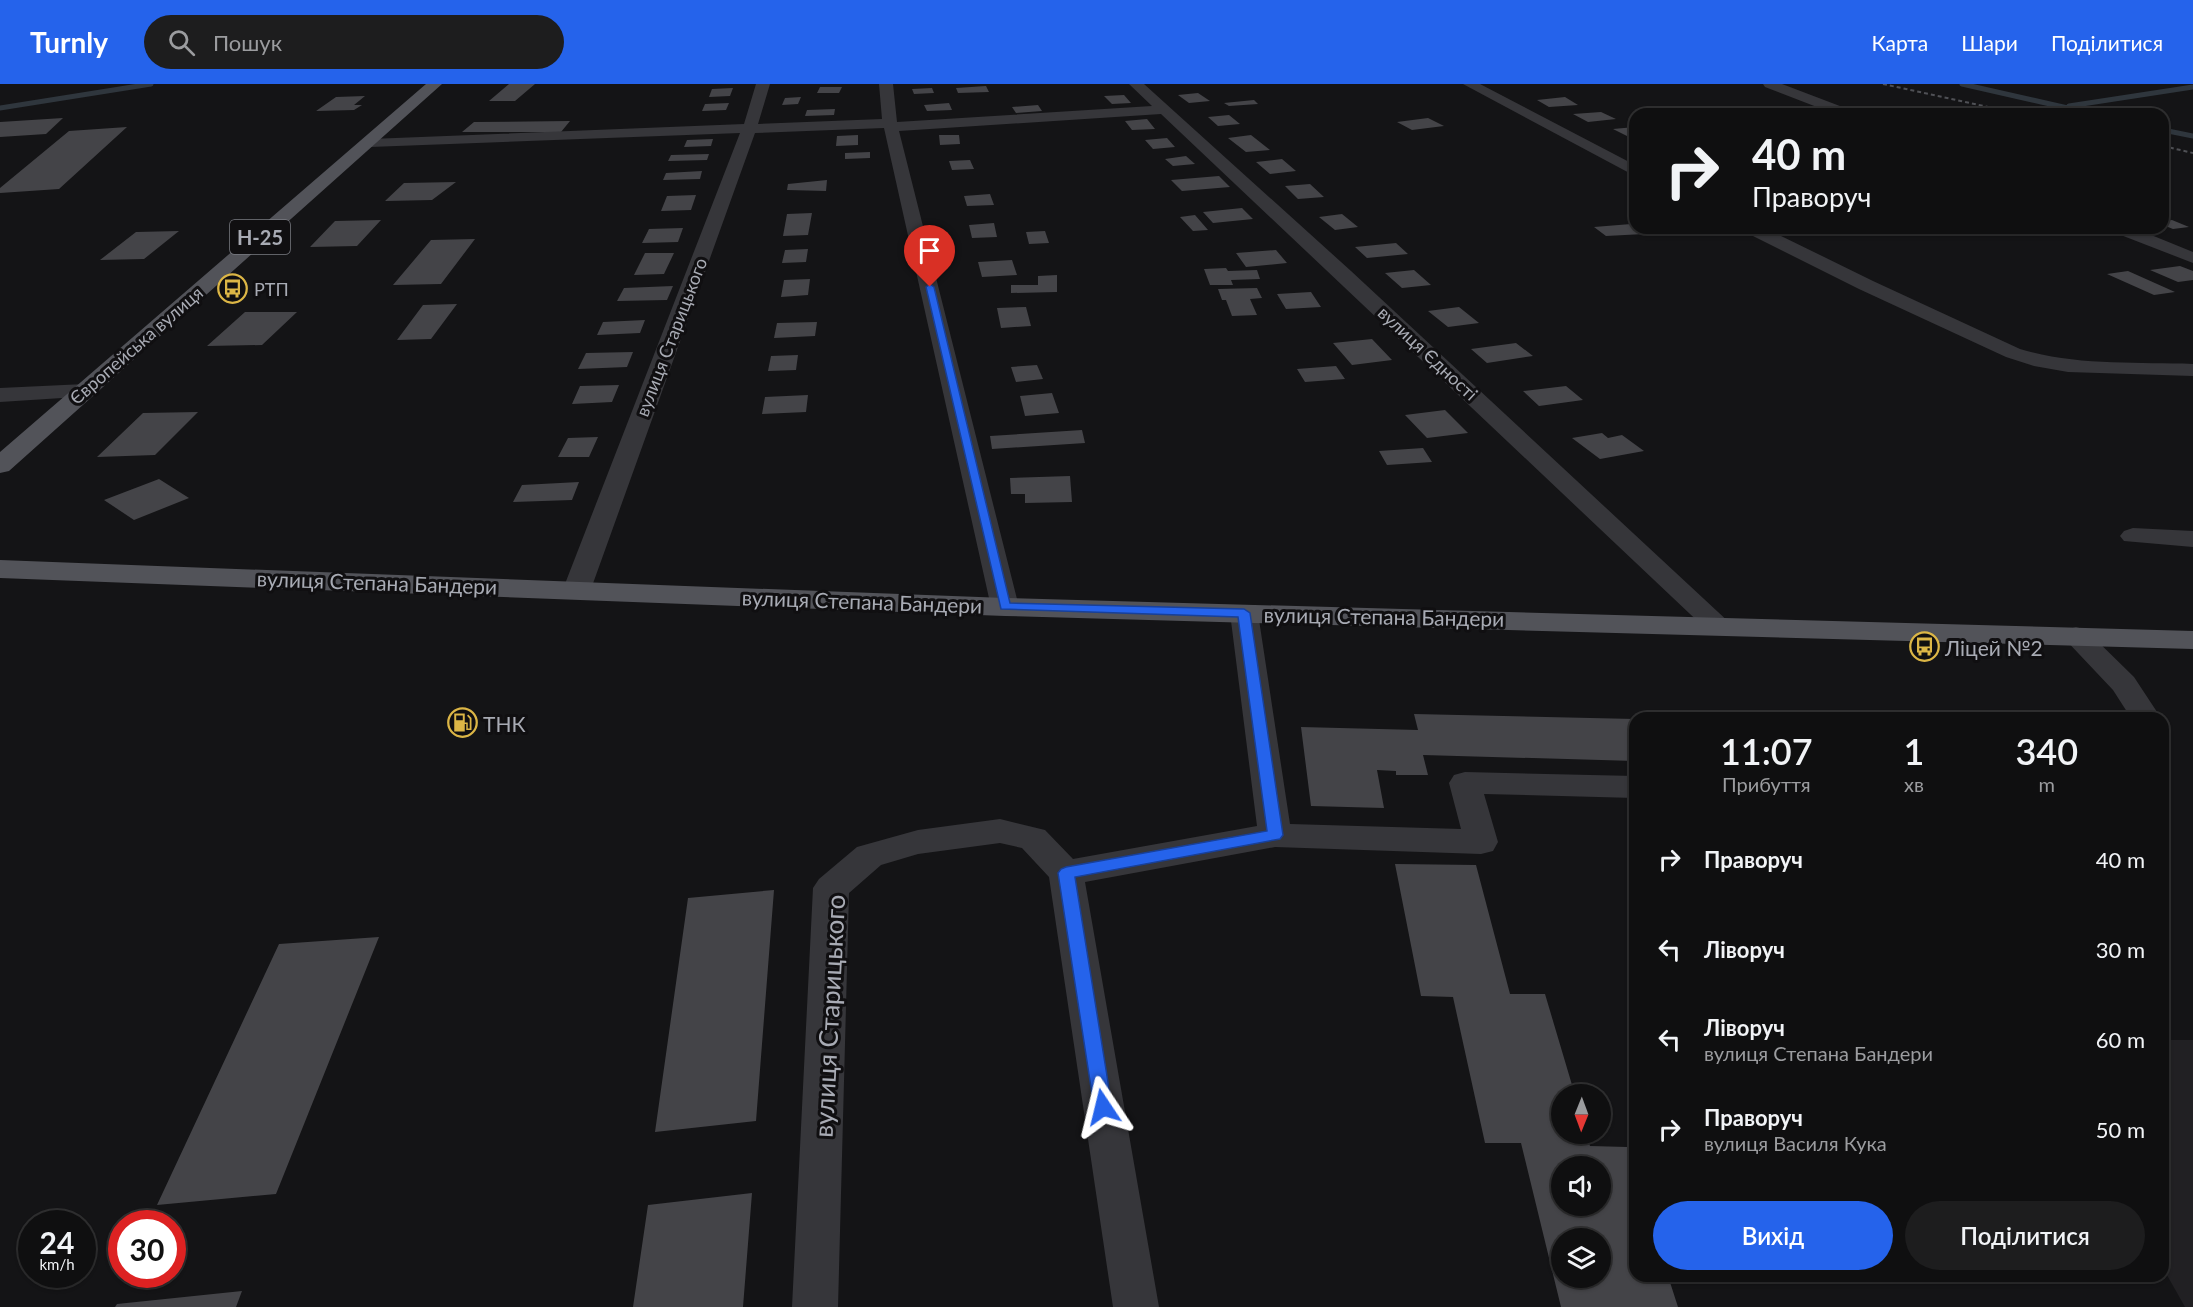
<!DOCTYPE html>
<html lang="uk">
<head>
<meta charset="utf-8">
<style>
	body { margin:0; font-family:Lato,sans-serif; background:#1d1d1e; color:#f1f3f6; height:100vh; display:flex; flex-direction:column; font-size:22px; white-space:nowrap }
	* { box-sizing:border-box; margin:0 }
	p { font-size:20px; color:#9b9c9f }
	.icon { flex:none; width:33px; height:33px; fill:none; stroke:currentColor; stroke-width:2; stroke-linecap:round; stroke-linejoin:round }
	.map { position:relative; flex:1; overflow:hidden }
	.details { position:absolute; left:1629px; top:628px; width:540px; height:570px; display:flex; flex-direction:column; background:#0f0f10; border-radius:18px; box-shadow:0 2px 4px #0004,0 0 0 2px #2f2f30 }
	.details>* { flex:none }
	.guide { position:absolute; left:1629px; top:24px; width:540px; height:126px; border-radius:18px; box-shadow:0 2px 4px #0004,0 0 0 2px #2f2f30; background:#0f0f10; color:#f1f3f6; overflow:hidden }
	.needle { width:39px; rotate:181deg }
	.controls { position:absolute; left:1551px; top:1000px; display:grid; gap:12px }
	.controls a { display:grid; place-items:center; width:60px; height:60px; border-radius:50%; background:#0f0f10; box-shadow:0 2px 4px #0004,0 0 0 2px #2f2f30; font-size:30px }
	.speed { position:absolute; left:18px; top:1126px; display:flex; gap:12px; font-size:30px; font-weight:700; text-align:center }
	.speed>* { display:grid; place-content:center; width:78px; height:78px; border-radius:50%; background:#0f0f10; box-shadow:0 2px 4px #0004,0 0 0 2px #2f2f30; line-height:1 }
	.speed small { font-size:15px; font-weight:400 }
	.speed .limit { border:9px solid #d22; background:#fff; color:#111 }
	.pin { position:absolute; display:grid; place-items:center; width:51px; height:51px; color:#fff; margin:-62px -26px; border-radius:50% 50% 50% 0; rotate:-45deg; box-shadow:0 0 6px #0007 }
	.pin .icon { rotate:45deg }
	.me { position:absolute; width:66px; margin:-33px; rotate:350deg; stroke-linejoin:round; filter:drop-shadow(0 0 4px #0008) }
	.turn { display:flex; align-items:center; gap:21px; height:126px; padding:0 24px; font-size:27px }
	.turn .icon { width:78px; height:78px; stroke-width:2.5 }
	.turn b { display:block; font-size:42px; line-height:51px }
	.eta { display:flex; justify-content:space-evenly; align-items:center; height:102px; text-align:center }
	.eta b { font-size:36px; font-weight:600; line-height:42px }
	.button { display:flex; gap:12px; margin-top:auto; padding:12px 24px }
	.button a { flex:1; height:69px; border-radius:36px; background:#2563eb; color:#fff; font-size:24px; font-weight:600; line-height:69px; text-align:center }
	.button a+a { background:#1d1d1e; color:#f1f3f6 }
	ul { padding:0; list-style:none }
	li { display:flex; align-items:center; gap:18px; height:90px; padding:0 24px }
	li div { flex:1 }
	li b { display:block; font-size:22px }
	li em { font-style:normal }
	header { display:flex; align-items:center; gap:36px; box-sizing:border-box; height:84px; padding:0 30px; background:#2563eb; color:#fff }
	header strong { font-size:28px }
	nav { display:flex; gap:33px; margin-inline-start:auto; font-size:21px }
	.search { width:420px; height:54px; background:#1d1d1e; display:flex; align-items:center; gap:15px; box-sizing:border-box; padding:0 21px; border-radius:33px; color:#9b9c9f; font-size:22px }
	.map>svg:first-child { display:block }
	.built { fill:#212023 }
	.lines { fill:none; stroke-linecap:round; stroke-linejoin:round }
	.stream { stroke:#2f363d; stroke-width:5 }
	.building { fill:#444448; fill-rule:evenodd }
	.street { fill:#36363a; fill-rule:evenodd }
	.primary { fill:#525359; fill-rule:evenodd }
	.rail { stroke:#4f5055; stroke-width:2; stroke-dasharray:4 3; stroke-linecap:butt }
	.route { fill:#2563eb; stroke:#184099; stroke-width:1.5 }
	.labels { text-anchor:middle; dominant-baseline:central; stroke-width:6; stroke-linejoin:round; paint-order:stroke }
	.far-poi-label { font-size:18px; fill:#a8abb4; stroke:#100f11; text-anchor:start }
	.far-street-label { font-size:18px; fill:#a8abb4; stroke:#100f11 }
	.shield { fill:#100f11; stroke:#7a7c83; stroke-width:1.5 }
	.shield-label { font-size:20px; font-weight:bold; fill:#a8abb4 }
	.street-label { font-size:21px; fill:#a8abb4; stroke:#100f11 }
	.poi-label { font-size:21px; fill:#a8abb4; stroke:#100f11; text-anchor:start }
	.near-street-label { font-size:26px; fill:#a8abb4; stroke:#100f11 }
</style>
</head>
<body>
<header>
<strong>Turnly</strong>
<div class="search"><svg class="icon" aria-label="search" viewBox="0 0 24 24"><circle cx="10" cy="10" r="6"/><path d="M15 15l6 6"/></svg>Пошук</div>
<nav><a>Карта</a><a>Шари</a><a>Поділитися</a></nav>
</header>
<div class="map">
<svg width="2193" height="1223" viewBox="0 0 2193 1223">
	<rect width="100%" height="100%" fill="#141416"/>
	<!-- built -->
	<path class="built" d="M2163,956H2193V1223H2185L2163,1184Z"/>
	<g class="lines">
		<!-- stream -->
		<path class="stream" d="M1962,0L2094,30
			M2069,22L2193,3
			M0,24L151,0
			M2163,46L2193,52"/>
	</g>
	<!-- building -->
	<path class="building" d="M509,0H535L515,17H489Z
		M986,2L989,8L958,9L956,4Z
		M820,3H842L839,9H817Z
		M733,4L730,12L709,13L712,5Z
		M932,4L934,9L914,10L912,5Z
		M1198,9L1210,17L1189,19L1178,11Z
		M1124,11L1131,19L1112,20L1104,12Z
		M365,12L354,21H362L354,26L316,27L336,13Z
		M801,13L798,20L782,21L785,14Z
		M1565,13L1578,21L1549,23L1537,16Z
		M1254,16L1258,20L1229,22L1224,19Z
		M729,19L726,26L702,27L705,20Z
		M949,19L952,26L927,27L924,21Z
		M1038,21L1042,27L1016,29L1012,23Z
		M835,25L834,31L805,32L807,26Z
		M1601,28L1616,35L1588,38L1573,30Z
		M1229,31L1240,40L1218,42L1208,33Z
		M63,34L46,50L0,53V38Z
		M1428,34L1444,42L1412,46L1397,38Z
		M1147,35L1155,45L1132,46L1125,37Z
		M570,37L561,48H462L474,38Z
		M127,43L59,105L0,109V104L69,47Z
		M1635,43V52H1627L1613,45Z
		M858,51V61L836,62L837,52Z
		M939,51H959L960,60L940,61Z
		M1251,51L1270,66L1246,68L1228,54Z
		M1167,54L1175,63L1153,65L1145,56Z
		M713,55L711,62L684,63L687,56Z
		M870,68V74L845,75V69Z
		M709,70L707,76L668,77L671,71Z
		M1186,72L1195,80L1173,82L1165,75Z
		M1282,75L1296,87L1270,90L1256,78Z
		M970,76L974,85L952,86L949,77Z
		M702,87L700,95L663,96L666,89Z
		M1219,92L1230,103L1182,107L1171,96Z
		M827,96L826,107L787,106L788,100Z
		M456,98L432,116L385,117L404,99Z
		M1310,100L1324,113L1298,115L1285,102Z
		M990,110L994,121L967,122L964,112Z
		M696,111L691,126L661,127L667,112Z
		M1242,124L1253,135L1213,139L1203,128Z
		M812,129L808,151L783,152L787,130Z
		M1342,130L1358,143L1335,146L1319,133Z
		M1195,131L1208,146L1193,147L1180,133Z
		M381,136L357,162L310,163L335,137Z
		M2172,136L2189,143L2173,145L2163,141V137Z
		M994,139L997,153L972,154L969,141Z
		M1631,140L1644,150L1606,152L1594,143Z
		M683,144L678,158L642,159L649,145Z
		M1817,144H1841L1850,149L1831,151Z
		M179,147L144,175L100,176L136,148Z
		M1045,147L1049,159L1029,160L1026,148Z
		M475,155L441,200L393,201L431,156Z
		M1396,159L1408,170L1367,174L1355,163Z
		M808,165L806,178L782,179L785,166Z
		M1276,166L1287,179L1246,183L1236,169Z
		M645,169H674L664,190L634,191Z
		M1012,176L1017,191L982,193L978,178Z
		M2180,182L2193,187V196L2178,198L2150,186Z
		M1226,184L1228,187L1257,186L1260,195L1231,196L1233,201H1210L1204,185Z
		M1414,186L1431,201L1402,204L1385,189Z
		M2128,187L2175,208L2154,211L2107,190Z
		M1057,191V208L1011,209V201H1038V192Z
		M810,195L808,211L781,213L784,196Z
		M673,202L667,216L617,217L624,204Z
		M1257,204L1262,214L1250,215L1257,231L1232,232L1226,216H1222L1218,205Z
		M1311,208L1321,223L1286,225L1277,210Z
		M457,220L431,255L397,256L423,221Z
		M1026,223L1031,242L1001,244L997,224Z
		M1459,223L1479,239L1448,243L1428,227Z
		M245,228H297L262,261L207,262Z
		M645,236L640,249L597,251L603,238Z
		M817,238L815,252L774,254L777,239Z
		M1372,255L1392,276L1352,281L1333,259Z
		M1516,259L1533,272L1487,279L1471,265Z
		M633,268L627,283L578,285L586,269Z
		M798,271L796,286L768,287L771,272Z
		M1037,281L1043,295L1016,298L1011,283Z
		M1336,282L1345,295L1305,298L1297,285Z
		M619,301L612,318L572,320L580,302Z
		M1566,302L1583,316L1539,322L1523,307Z
		M1052,309L1059,329L1025,332L1020,312Z
		M808,311L806,328L762,330L765,313Z
		M1445,326L1468,349L1427,354L1405,331Z
		M198,328L155,371L97,373L143,329Z
		M1082,346L1085,359L992,365L990,352Z
		M1602,349L1608,354L1622,351L1644,367L1600,375L1572,354Z
		M598,353L589,373H558L568,354Z
		M1423,364L1432,378L1387,381L1379,367Z
		M1070,392L1072,418L1025,419V410H1011L1010,394Z
		M159,395L189,414L134,436L104,416Z
		M579,398L572,416L513,418L522,401Z
		M1414,630L1635,635V677L1423,671L1428,691H1396V687L1377,686L1384,724L1311,722L1301,643L1418,646Z
		M1395,780L1476,781L1510,910H1545L1575,1011H1562V1050H1586L1590,1062L1627,1063L1635,1088V1192H1668L1678,1223H1561L1521,1059H1485L1453,913L1421,912ZM1562,1083H1600V1122H1562ZM1562,1155H1600V1194H1562Z
		M774,806L756,1037L655,1048L688,814Z
		M379,853L276,1110L157,1121L279,860Z
		M752,1109L743,1223H633L648,1121Z
		M242,1207L236,1223H115L117,1220Z"/>
	<g class="lines">
		<!-- street -->
		<path class="street" d="M756,0H770L758,40L882,35L879,0H893L897,38L1152,22L1129,0H1144L1351,187L1732,541L1728,547L1718,549L1708,547L1161,30L899,47L1019,523L1015,529L1005,531L995,529L991,523L884,44L755,49L591,505L587,511L577,513L567,511L563,505L740,49L370,63L363,59L370,55L744,40Z
			M1463,0H1480L1635,81V92Z
			M1763,0H1782L1853,27L1855,30H1835L1765,3Z
			M1742,144H1765L1873,197L2020,265C2075,282 2136,278 2193,280V292L2068,288L2034,282L2006,273L1859,205L1745,148Z
			M2110,144H2134L2193,168V179L2113,148Z
			M85,300L93,302L96,307L93,312L0,318V304Z
			M2133,444L2193,447V463L2124,457L2120,452L2124,447Z
			M1244,521L1254,523L1258,529L1290,740L1461,745L1449,699L1454,691L1465,688L1635,692V714L1484,710L1498,758L1493,767L1481,770L1275,763L1085,798L1159,1223H1113L1049,793L1022,764L1000,759L918,770L881,781L849,809L838,1223H792L813,804L819,795L857,763L918,746L1000,735L1045,746L1073,775L1257,742L1230,529L1234,523Z
			M2076,543L2086,546L2134,593L2161,634H2131L2113,606L2062,552L2066,546Z"/>
		<!-- primary -->
		<path class="primary" d="M426,0H442L9,387L0,389V368Z
			M0,476L1005,514L2193,547V565L1005,532L0,494Z"/>
		<!-- rail -->
		<path class="rail" d="M1883,0L2020,30
			M2163,62L2193,69"/>
	</g>
	<!-- route -->
	<path class="route" d="M930,200L934,203L1010,519L1244,525L1250,529L1283,751L1280,755L1075,793L1112,1023L1110,1029L1103,1031L1096,1029L1094,1023L1058,789L1061,785L1066,783L1267,747L1238,533L1001,525L926,203Z"/>
	<!-- icons -->
	<defs>
		<symbol id="bus-ring" viewBox="-11 -11 22 22"><circle r="9.5" fill="#100f11" stroke="#dcb646" stroke-width="1.5"/><path d="M-5-6H5V4H4V6H2V4H-2V6H-4V4H-5ZM-3.5-4V0h7V-4ZM-3.5 1.2v1.5H-2V1.2ZM2 1.2v1.5H3.5V1.2Z" fill="#dcb646"/></symbol>
		<symbol id="fuel-ring" viewBox="-11 -11 22 22"><circle r="9.5" fill="#100f11" stroke="#dcb646" stroke-width="1.5"/><path d="M-5.5-6h7V0h2V4h1.3V-2.5L3-4.5l.8-.8L6-3V5H2.5V1h-1V6h-7ZM-4.2-4.7v3.2H.2V-4.7Z" fill="#dcb646"/></symbol>
	</defs>
	<g fill-rule="evenodd">
		<use href="#bus-ring" x="216" y="188" width="33" height="33"/>
		<use href="#bus-ring" x="1908" y="546" width="33" height="33"/>
		<use href="#fuel-ring" x="446" y="622" width="33" height="33"/>
	</g>
	<g class="labels">
		<!-- far-poi labels -->
		<g class="far-poi-label">
			<text x="254" y="205">РТП</text>
		</g>
		<!-- far-street labels -->
		<g class="far-street-label">
			<text transform="translate(671 253) rotate(-69)">вулиця Старицького</text>
			<text transform="translate(136 261) rotate(-41)">Європейська вулиця</text>
			<text transform="translate(1428 269) rotate(43)">вулиця Єдності</text>
		</g>
		<!-- shield labels -->
		<rect class="shield" x="230" y="136" width="60" height="34" rx="4.5"/>
		<g class="shield-label">
			<text x="260" y="153">Н-25</text>
		</g>
		<!-- street labels -->
		<g class="street-label">
			<text transform="translate(377 498) rotate(2)">вулиця Степана Бандери</text>
			<text transform="translate(862 517) rotate(2)">вулиця Степана Бандери</text>
			<text transform="translate(1384 532) rotate(1)">вулиця Степана Бандери</text>
		</g>
		<!-- poi labels -->
		<g class="poi-label">
			<text x="1945" y="563">Ліцей №2</text>
			<text x="483" y="639">ТНК</text>
		</g>
		<!-- near-street labels -->
		<g class="near-street-label">
			<text transform="translate(829 932) rotate(-87)">вулиця Старицького</text>
		</g>
	</g>
</svg>
<div class="controls">
<a><svg class="needle" viewBox="-14 -14 28 28"><path d="M0-13l5 13h-10z" fill="#e53935"/><path d="M0 13l5-13h-10z" fill="#9b9c9f"/></svg></a>
<a><svg class="icon" aria-label="sound" viewBox="0 0 24 24"><path d="M4 9h4l5-4v14l-5-4H4zM17 9q2 3 0 6"/></svg></a>
<a><svg class="icon" aria-label="layers" viewBox="0 0 24 24"><path d="M12 4l9 5-9 5-9-5zM3 14l9 5 9-5"/></svg></a>
</div>
<div class="speed"><div>24<small>km/h</small></div><div class="limit">30</div></div>
<div class="pin" style="left:930px;top:203px;background:#d93025"><svg class="icon" aria-label="arrive" viewBox="0 0 24 24"><path d="M6 21V4h12l-3 4 3 4H6"/></svg></div>
<svg class="me" style="left:1103px;top:1023px" viewBox="-20 -20 40 40"><path d="M0-17L14 15 0 8-14 15z" fill="#2563eb" stroke="#fff" stroke-width="4"/></svg>
<div class="guide">
<div class="turn"><svg class="icon" aria-label="right" viewBox="0 0 24 24"><path d="M7 20v-9h11M14 6l5 5-5 5"/></svg><div><b>40 m</b>Праворуч</div></div>
</div>
<section class="details">
<div class="eta">
<div><b>11:07</b><p>Прибуття</p></div>
<div><b>1</b><p>хв</p></div>
<div><b>340</b><p>m</p></div>
</div>
<ul>
<li><svg class="icon" aria-label="right" viewBox="0 0 24 24"><path d="M7 20v-9h11M14 6l5 5-5 5"/></svg><div><b>Праворуч</b></div><em>40 m</em></li>
<li><svg class="icon" aria-label="left" viewBox="0 0 24 24"><path d="M17 20v-9H6M10 6l-5 5 5 5"/></svg><div><b>Ліворуч</b></div><em>30 m</em></li>
<li><svg class="icon" aria-label="left" viewBox="0 0 24 24"><path d="M17 20v-9H6M10 6l-5 5 5 5"/></svg><div><b>Ліворуч</b><p>вулиця Степана Бандери</p></div><em>60 m</em></li>
<li><svg class="icon" aria-label="right" viewBox="0 0 24 24"><path d="M7 20v-9h11M14 6l5 5-5 5"/></svg><div><b>Праворуч</b><p>вулиця Василя Кука</p></div><em>50 m</em></li>
</ul>
<div class="button"><a>Вихід</a><a>Поділитися</a></div>
</section>
</div>
</body>
</html>
